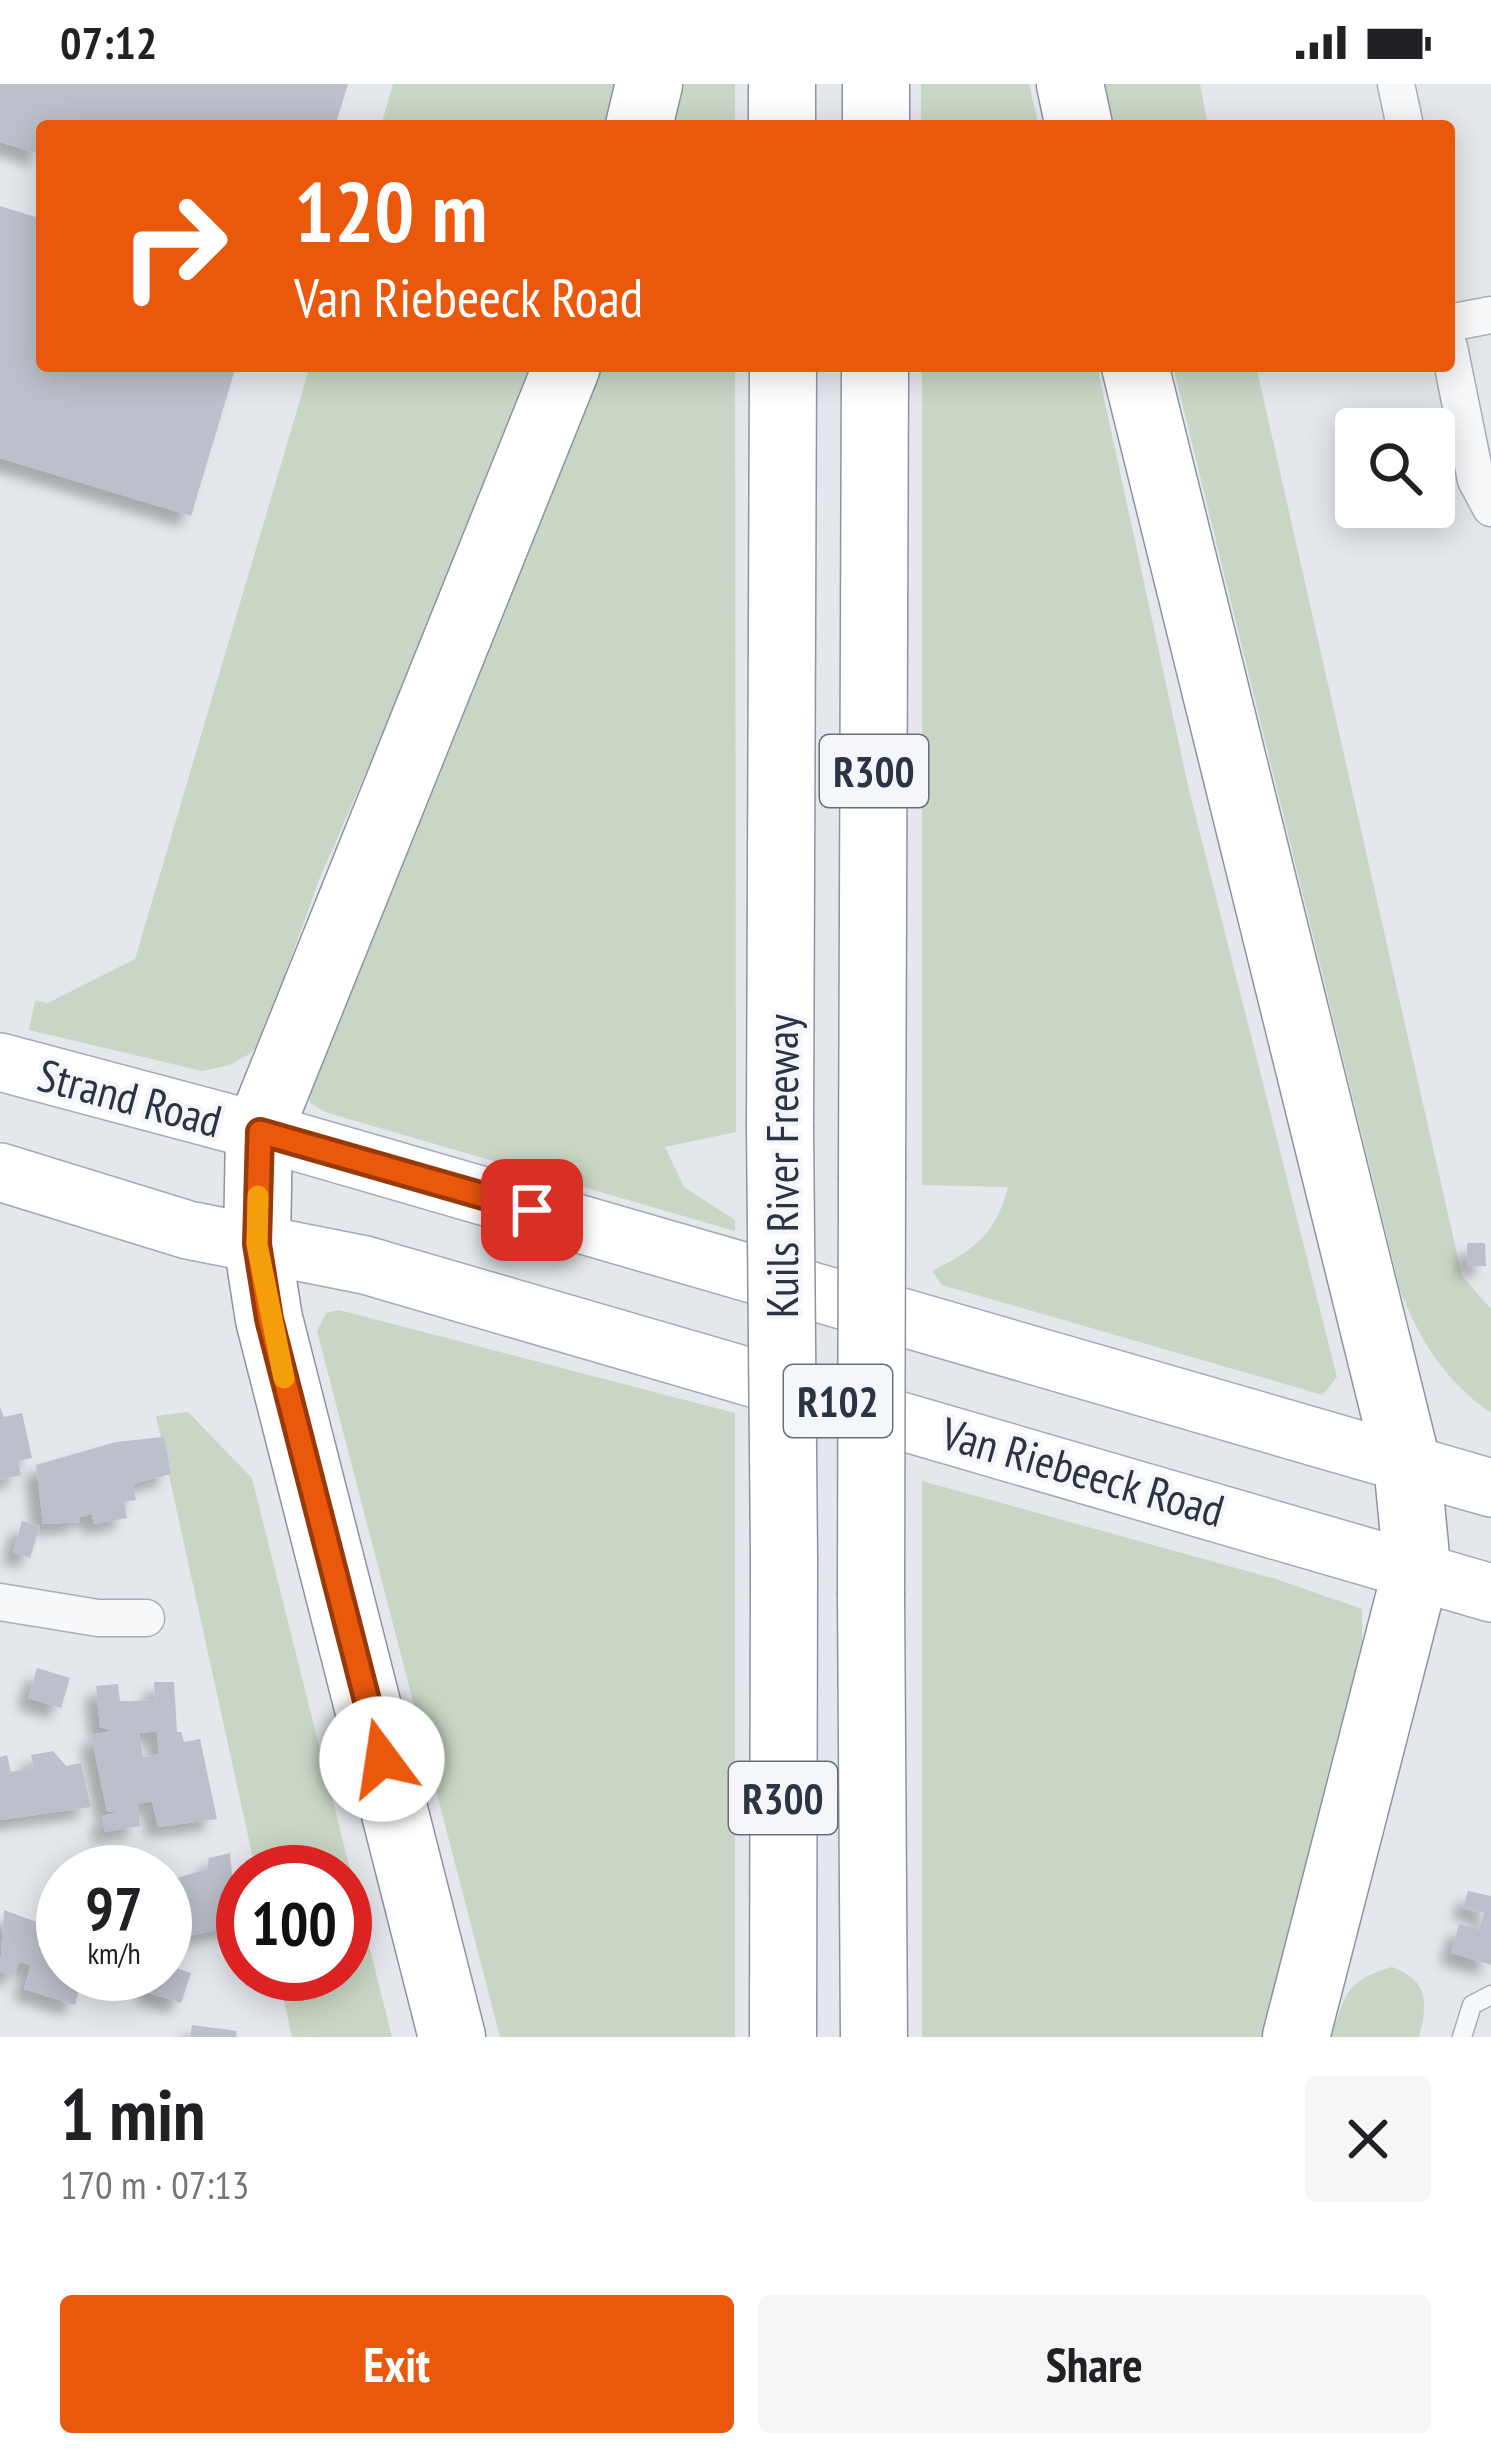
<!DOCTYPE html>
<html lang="en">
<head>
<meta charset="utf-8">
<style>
	body { margin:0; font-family:"PT Sans Narrow",sans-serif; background:#f6f6f6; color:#202124; height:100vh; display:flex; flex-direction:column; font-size:45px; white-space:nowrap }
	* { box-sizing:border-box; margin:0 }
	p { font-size:39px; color:#757577 }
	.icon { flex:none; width:66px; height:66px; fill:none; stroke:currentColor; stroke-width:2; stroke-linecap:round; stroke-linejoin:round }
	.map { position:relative; height:1953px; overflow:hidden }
	.side { display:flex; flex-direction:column; background:#fff; flex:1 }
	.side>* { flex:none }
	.guide { position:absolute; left:36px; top:36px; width:1419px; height:252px; border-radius:12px; box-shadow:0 6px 30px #0003; background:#ea580c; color:#fff; overflow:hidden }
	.tools { position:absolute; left:1335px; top:324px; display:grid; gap:24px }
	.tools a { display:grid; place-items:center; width:120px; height:120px; border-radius:12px; background:#fff; box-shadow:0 6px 30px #0003; font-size:60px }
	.speed { position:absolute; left:36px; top:1761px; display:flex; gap:24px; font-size:60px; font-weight:700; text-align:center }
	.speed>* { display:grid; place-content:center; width:156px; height:156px; border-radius:50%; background:#fff; box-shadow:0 6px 30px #0003; line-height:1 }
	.speed small { font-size:30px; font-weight:400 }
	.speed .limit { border:18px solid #d22; background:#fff; color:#111 }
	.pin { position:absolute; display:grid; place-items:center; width:102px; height:102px; color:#fff; margin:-51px; border-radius:24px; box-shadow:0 6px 18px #0006 }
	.me { position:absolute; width:132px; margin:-66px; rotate:346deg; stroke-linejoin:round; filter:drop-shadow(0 0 9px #0008) }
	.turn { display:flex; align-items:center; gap:42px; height:252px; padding:0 60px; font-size:54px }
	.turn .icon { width:156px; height:156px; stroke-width:2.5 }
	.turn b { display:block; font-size:84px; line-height:102px }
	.round { display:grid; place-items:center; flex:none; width:126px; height:126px; border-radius:12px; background:#f6f6f6 }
	.head { display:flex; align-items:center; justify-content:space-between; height:204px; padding:0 60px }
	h1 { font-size:72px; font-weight:700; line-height:90px }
	.primary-button { display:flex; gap:24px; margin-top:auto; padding:24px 60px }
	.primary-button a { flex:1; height:138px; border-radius:12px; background:#ea580c; color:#fff; font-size:48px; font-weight:700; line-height:138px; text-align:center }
	.primary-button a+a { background:#f6f6f6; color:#202124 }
	.status { display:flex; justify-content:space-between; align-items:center; height:84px; padding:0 60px; background:#fff; direction:ltr }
	.status svg { height:33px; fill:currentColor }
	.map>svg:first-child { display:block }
	.green { fill:#c9d6c5 }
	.building { fill:#bbc0ca; fill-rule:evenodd; filter:url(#shadow) }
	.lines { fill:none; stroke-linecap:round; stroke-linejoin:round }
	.lane-casing { stroke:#a9aeb7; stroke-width:21 }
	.street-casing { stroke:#a9aeb7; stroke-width:39 }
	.primary-casing { stroke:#a3abb8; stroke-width:60 }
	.highway-casing { stroke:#8b94a3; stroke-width:69 }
	.lane { stroke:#f7f8fa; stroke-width:18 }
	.street { stroke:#f7f8fa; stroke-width:36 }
	.primary { stroke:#fff; stroke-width:57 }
	.highway { stroke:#fff; stroke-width:66 }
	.highway-bridge-casing { stroke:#8b94a3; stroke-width:69; stroke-linecap:butt }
	.highway-bridge { stroke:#fff; stroke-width:66 }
	.route-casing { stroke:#983908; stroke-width:30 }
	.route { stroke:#ea580c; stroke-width:21 }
	.slow { stroke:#f59e0b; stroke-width:21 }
	.labels { text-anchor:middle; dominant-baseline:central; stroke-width:9; stroke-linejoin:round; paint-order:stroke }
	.shield { fill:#f4f6f9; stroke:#676e7b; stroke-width:3 }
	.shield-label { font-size:42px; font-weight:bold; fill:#2b3445 }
	.street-label { font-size:45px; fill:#2b3445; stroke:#f4f6f9 }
</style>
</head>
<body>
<div class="status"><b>07:12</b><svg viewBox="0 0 49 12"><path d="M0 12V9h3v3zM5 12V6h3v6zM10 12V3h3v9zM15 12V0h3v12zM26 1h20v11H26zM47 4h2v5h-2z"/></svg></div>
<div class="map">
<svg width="1491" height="1953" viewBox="0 0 1491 1953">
	<defs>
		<filter id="shadow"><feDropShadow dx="-11" dy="11" stdDeviation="6" flood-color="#0004"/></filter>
	</defs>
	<rect width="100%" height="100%" fill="#e4e7ec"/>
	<!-- green -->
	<path class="green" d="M393,0H625L615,42H381Z
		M677,0H735V42H668Z
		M921,0H1029L1039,42H921Z
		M1103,0H1200L1208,42H1114Z
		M310,282H543L319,796L262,955L251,969L230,981L202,987L29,946L35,917L48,919L135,875Z
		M597,282H735L736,1048L665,1063L684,1103L735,1136V1147L328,1029L311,1020L306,1007L446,674Z
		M922,282H1097L1189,706L1337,1293L1323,1311L942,1201L932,1187C974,1166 996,1150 1008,1103L922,1101Z
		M1173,282H1256L1462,1192L1491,1225V1329C1446,1298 1420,1257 1400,1206Z
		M339,1226L735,1329V1953H500L317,1247L326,1229Z
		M188,1328L252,1394L392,1953H292L278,1890H345V1788H256L156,1332Z
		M922,1397L1276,1495L1362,1525V1579L1268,1953H922Z
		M1392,1883C1429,1897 1428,1918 1419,1953H1331C1346,1909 1345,1897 1392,1883Z"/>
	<!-- building -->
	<path class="building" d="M0,0H348L335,42H42V71L0,58Z
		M0,122L42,135V282H236L191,432L0,374Z
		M1467,1159H1485L1486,1182H1467Z
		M0,1323L4,1333L22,1329L32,1374L18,1377L21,1391L0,1396Z
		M164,1353L171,1390L133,1400L136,1416L124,1418L127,1434L94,1440L92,1430L79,1433L80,1438L43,1440L36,1381L116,1358Z
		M22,1437L40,1442L30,1474L13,1468Z
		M37,1584L70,1594L61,1624L28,1614Z
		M154,1598H174L177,1648H181L184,1658L200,1655L217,1735L158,1743L152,1717L138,1720L140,1742L105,1748L102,1732L120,1728L107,1727L91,1651L112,1647L100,1643L96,1602L118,1600L120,1617H137L155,1615ZM157,1647L159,1670L143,1673L139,1649Z
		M53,1667L66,1682L81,1679L91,1723L0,1736V1673L7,1671L11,1688L34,1683L31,1671Z
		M230,1769L234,1811L243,1809L240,1841L165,1857V1811L174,1810L171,1796L207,1785L209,1774Z
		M1468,1807L1491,1812V1881L1451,1869L1459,1840L1479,1845L1484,1829L1463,1824Z
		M4,1826L45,1841L38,1862L54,1867L50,1879L63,1883V1890H83L75,1921L24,1905L31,1881L19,1878L14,1892L0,1888Z
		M165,1880L191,1889L181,1919L146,1908L152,1890H165Z
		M192,1941L237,1947L236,1953H190Z"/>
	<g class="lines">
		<defs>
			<path id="lane" d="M1462,1953L1472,1921L1491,1911"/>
			<path id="street" d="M1396,0L1405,42
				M1449,239L1491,231
				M1449,263L1476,396L1491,424
				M0,1518L98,1534H146"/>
			<path id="primary" d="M0,978L259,1047L1491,1404
				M0,1088L188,1146L365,1181L1491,1509"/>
			<path id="highway" d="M782,0V42
				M1070,0L1079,42
				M639,42L649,0
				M876,42V0
				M1135,282L1407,1379L1417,1483L1296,1953
				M780,1042L783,282
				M872,1092L875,282
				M871,1511L874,1953
				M452,1953L269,1235L257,1159L259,1047L567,282
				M783,1953L784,1475"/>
		</defs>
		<!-- lane casing -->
		<use href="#lane" class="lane-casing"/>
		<!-- street casing -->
		<use href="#street" class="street-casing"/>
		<!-- primary casing -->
		<use href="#primary" class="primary-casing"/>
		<!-- highway casing -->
		<use href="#highway" class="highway-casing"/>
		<!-- lane -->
		<use href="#lane" class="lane"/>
		<!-- street -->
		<use href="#street" class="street"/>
		<!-- primary -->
		<use href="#primary" class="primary"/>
		<!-- highway -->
		<use href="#highway" class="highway"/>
		<defs>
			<path id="highway-bridge" d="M780,1042L784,1475
				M871,1511L872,1092"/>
		</defs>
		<!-- highway-bridge casing -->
		<use href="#highway-bridge" class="highway-bridge-casing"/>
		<!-- highway-bridge -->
		<use href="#highway-bridge" class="highway-bridge"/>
	</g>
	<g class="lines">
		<defs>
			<path id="route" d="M382,1675L269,1235L257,1160L260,1048L532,1126"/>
		</defs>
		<!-- route casing -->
		<use href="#route" class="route-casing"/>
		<!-- route -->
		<use href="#route" class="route"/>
		<!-- slow -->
		<path class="slow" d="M258,1112L257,1160L284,1294"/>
	</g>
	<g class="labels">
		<!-- shield labels -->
		<g class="shield">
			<rect x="820" y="651" width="108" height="72" rx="9"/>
			<rect x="784" y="1281" width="108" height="72" rx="9"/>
			<rect x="729" y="1678" width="108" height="72" rx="9"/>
		</g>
		<g class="shield-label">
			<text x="874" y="687">R300</text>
			<text x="838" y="1317">R102</text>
			<text x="783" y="1714">R300</text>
		</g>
		<!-- street labels -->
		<g class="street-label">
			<text transform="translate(130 1013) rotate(15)">Strand Road</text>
			<text transform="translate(781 1082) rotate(-90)">Kuils River Freeway</text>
			<text transform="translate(1083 1387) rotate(16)">Van Riebeeck Road</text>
		</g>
	</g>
</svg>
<div class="tools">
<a><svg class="icon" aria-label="search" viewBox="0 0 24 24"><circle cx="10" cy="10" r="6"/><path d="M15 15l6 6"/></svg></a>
</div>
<div class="speed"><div>97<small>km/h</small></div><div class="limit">100</div></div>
<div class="pin" style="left:532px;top:1126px;background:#d93025"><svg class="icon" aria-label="arrive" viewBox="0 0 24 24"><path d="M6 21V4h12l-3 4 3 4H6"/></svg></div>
<svg class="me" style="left:382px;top:1675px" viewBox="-20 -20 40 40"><circle r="19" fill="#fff"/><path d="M0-13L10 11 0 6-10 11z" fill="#ea580c"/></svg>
<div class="guide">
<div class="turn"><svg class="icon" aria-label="right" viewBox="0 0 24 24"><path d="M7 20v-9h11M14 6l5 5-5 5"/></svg><div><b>120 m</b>Van Riebeeck Road</div></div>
</div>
</div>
<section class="side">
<div class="head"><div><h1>1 min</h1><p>170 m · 07:13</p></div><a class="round"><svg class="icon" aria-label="close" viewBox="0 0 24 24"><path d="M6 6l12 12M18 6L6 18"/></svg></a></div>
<div class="primary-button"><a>Exit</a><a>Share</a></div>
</section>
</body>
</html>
